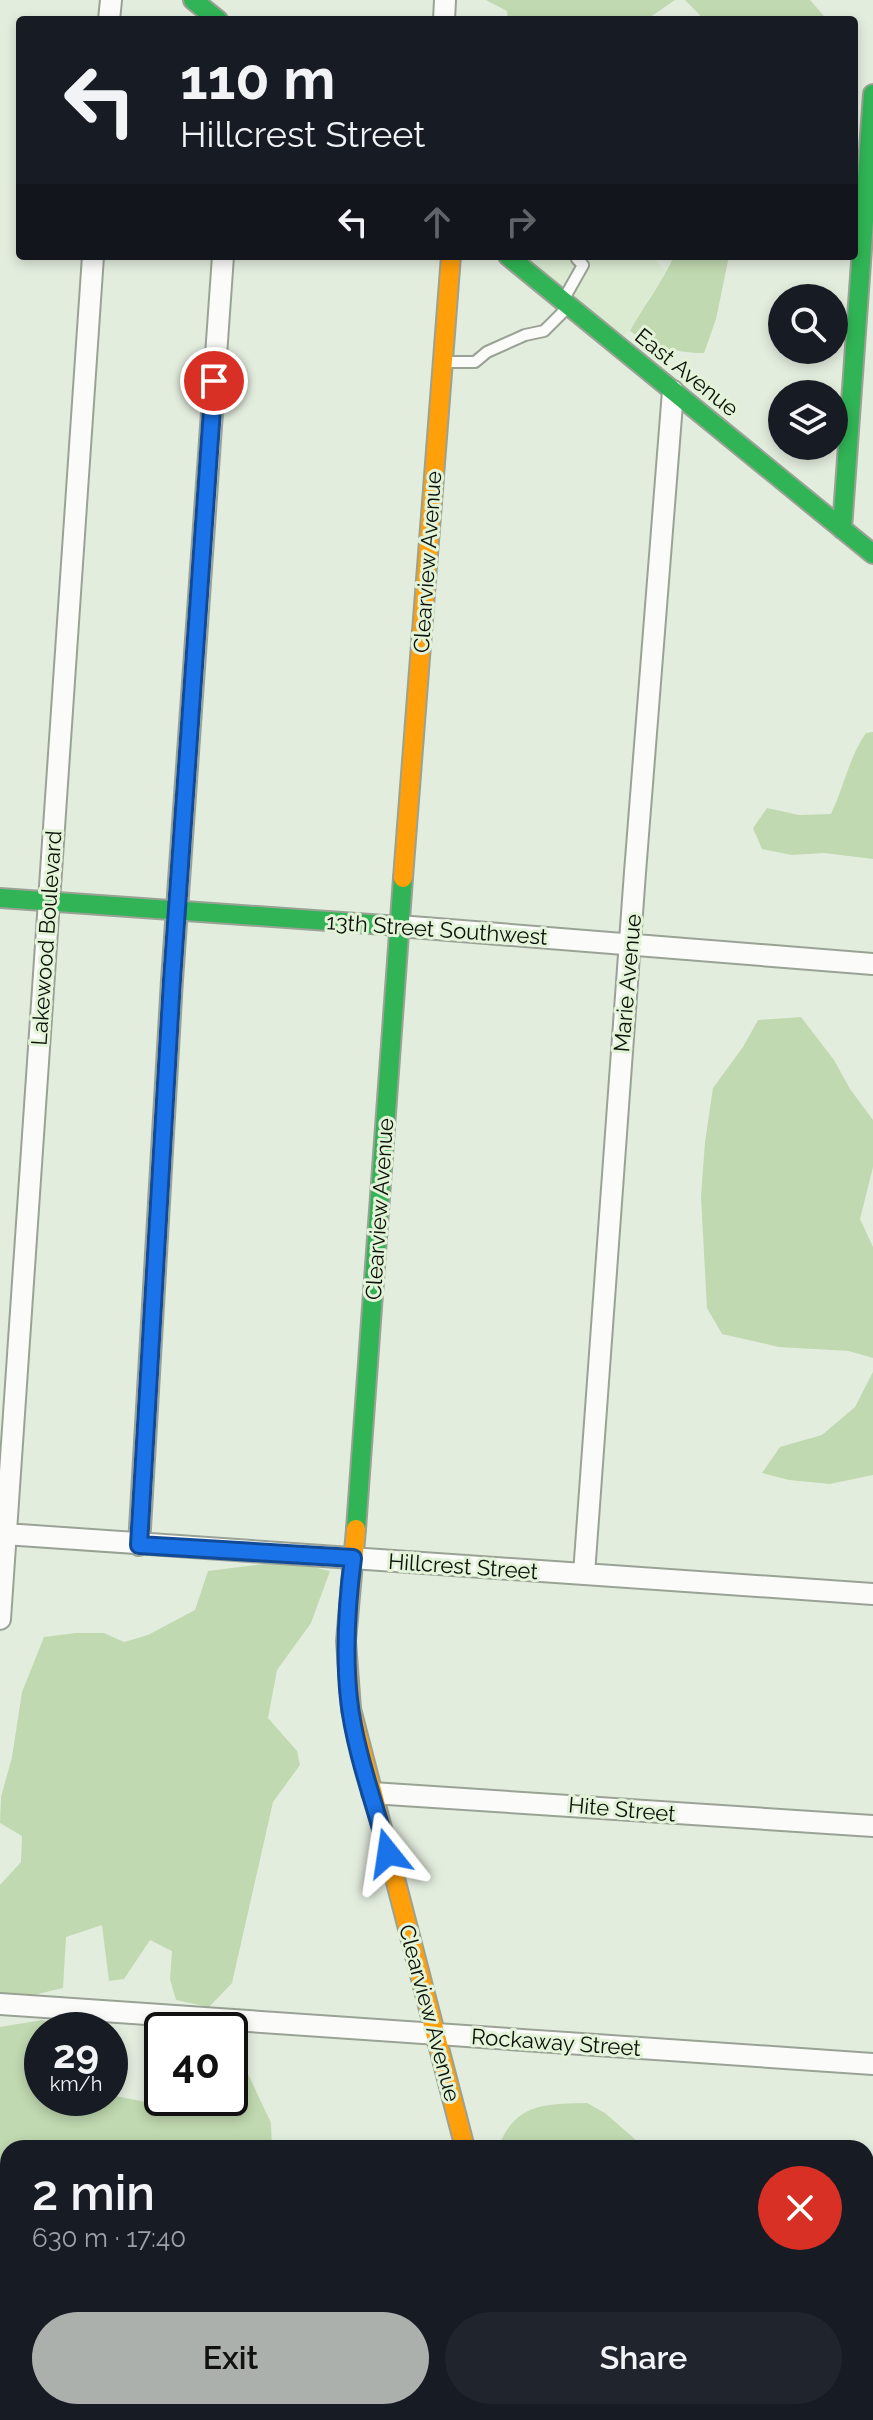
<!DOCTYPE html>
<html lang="en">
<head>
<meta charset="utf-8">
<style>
	body { margin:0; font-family:Raleway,sans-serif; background:#20242c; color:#f1f3f6; height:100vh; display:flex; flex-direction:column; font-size:30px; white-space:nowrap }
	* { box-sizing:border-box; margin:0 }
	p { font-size:26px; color:#9ea1a6 }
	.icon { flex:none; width:44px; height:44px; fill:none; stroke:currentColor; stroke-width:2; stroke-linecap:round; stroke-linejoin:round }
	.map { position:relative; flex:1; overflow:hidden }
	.drawer { position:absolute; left:0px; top:2140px; width:874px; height:280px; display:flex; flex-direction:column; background:#171b24; border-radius:24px 24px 0 0; box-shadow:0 4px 12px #0003 }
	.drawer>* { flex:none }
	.hud { position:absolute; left:16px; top:16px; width:842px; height:244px; border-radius:8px; box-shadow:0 4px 12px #0003; background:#171b24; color:#f1f3f6; overflow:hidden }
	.buttons { position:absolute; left:768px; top:284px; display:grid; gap:16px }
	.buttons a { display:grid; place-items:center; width:80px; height:80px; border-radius:50%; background:#171b24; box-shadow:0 4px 12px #0003; font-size:40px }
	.speed { position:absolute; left:24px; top:2012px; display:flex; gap:16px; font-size:40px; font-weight:700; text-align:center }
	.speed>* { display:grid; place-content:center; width:104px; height:104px; border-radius:50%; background:#171b24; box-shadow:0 4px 12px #0003; line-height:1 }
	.speed small { font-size:20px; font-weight:400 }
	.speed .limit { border:4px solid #111; border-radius:12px; background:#fff; color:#111 }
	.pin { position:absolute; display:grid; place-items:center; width:68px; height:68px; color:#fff; margin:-34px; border:4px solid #fff; border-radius:50%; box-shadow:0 2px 8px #0007 }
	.me { position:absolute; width:88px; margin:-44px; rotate:345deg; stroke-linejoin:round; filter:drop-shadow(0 0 6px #0008) }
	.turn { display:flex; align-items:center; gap:28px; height:168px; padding:0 32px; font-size:36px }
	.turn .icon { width:104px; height:104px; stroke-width:2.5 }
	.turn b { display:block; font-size:56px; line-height:68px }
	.lanes { display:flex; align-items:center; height:76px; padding:0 32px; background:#0003; justify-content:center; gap:40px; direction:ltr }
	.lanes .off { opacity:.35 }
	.round { display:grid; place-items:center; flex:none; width:84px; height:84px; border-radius:42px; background:#20242c }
	.head { display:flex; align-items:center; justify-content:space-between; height:136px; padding:0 32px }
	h1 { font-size:48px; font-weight:600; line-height:60px }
	.cta { display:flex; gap:16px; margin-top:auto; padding:16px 32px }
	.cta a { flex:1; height:92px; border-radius:48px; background:#acb0ad; color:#111; font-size:32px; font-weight:600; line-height:92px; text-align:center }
	.cta a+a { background:#20242c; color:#f1f3f6 }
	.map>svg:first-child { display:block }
	.built { fill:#dbebd2 }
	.green { fill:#c0d9b0 }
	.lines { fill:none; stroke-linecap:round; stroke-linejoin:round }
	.lane-casing { stroke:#9aa296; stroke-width:14 }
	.street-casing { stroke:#9aa296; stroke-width:24 }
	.fast-casing { stroke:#9aa296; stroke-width:22 }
	.slow-casing { stroke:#9aa296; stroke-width:22 }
	.lane { stroke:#fbfcfa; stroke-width:10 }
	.street { stroke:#fbfcfa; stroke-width:20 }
	.fast { stroke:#30b455; stroke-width:18 }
	.slow { stroke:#ff9f0a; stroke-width:18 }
	.route-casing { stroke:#114b97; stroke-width:20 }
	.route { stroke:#1a73e8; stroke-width:14 }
	.labels { text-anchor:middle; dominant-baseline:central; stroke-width:6; stroke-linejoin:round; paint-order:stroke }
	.street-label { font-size:22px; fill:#0c1109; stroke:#e2f3d8 }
</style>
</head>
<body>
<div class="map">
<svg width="873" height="2420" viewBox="0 0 873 2420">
	<rect width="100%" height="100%" fill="#e3edde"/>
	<!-- built -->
	<path class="built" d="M525,256H651L667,272L647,300L630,331L622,337Z"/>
	<!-- green -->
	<path class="green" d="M486,0H675L646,20H508L507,11Z
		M685,0H810L824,16L823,20H699L700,15Z
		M674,256H729L716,319L704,353C676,353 654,347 630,331C644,305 662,283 674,256Z
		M873,732V859L824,853L792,855L762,849L753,828L767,808L799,815L831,814C844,787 849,757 866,733Z
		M801,1017L834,1060L850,1089L873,1120V1167L860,1219L873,1247V1358L849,1351L779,1347L722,1334L707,1308L701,1197L705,1142L713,1088L743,1047L758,1020Z
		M873,1372V1475L830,1484L789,1480L762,1473L780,1447L822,1435L855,1407Z
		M287,1561L330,1571L311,1623L277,1670L268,1718L297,1751L300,1765L273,1802L232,1983L209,2007L176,2000L170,1979L172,1951L150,1940L124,1979L109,1981L102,1925L66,1937L63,1988L0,2003V1885L21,1862L22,1836L0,1823L1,1797L12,1757L22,1692L44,1637L76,1633H104L124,1642L148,1635L195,1610L208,1571Z
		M42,2020L61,2025V2030H42V2098H110V2092L115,2096L151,2103L162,2092V2098H230V2068L248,2074L271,2123L272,2148H8V2231L0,2229V2027Z
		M587,2103L605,2113L645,2148H498C515,2103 544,2104 587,2103Z
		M873,2222V2375H866V2225Z
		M8,2297V2412H457L447,2420H0V2301Z
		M671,2412H764L751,2420H667Z"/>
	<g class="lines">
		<defs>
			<path id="lane" d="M565,297L583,265L577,259
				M444,362H475L487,352L525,335L544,331L567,308
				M826,2412V2420"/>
			<path id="street" d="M109,20L111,0
				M444,20L445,0
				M399,926L873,964
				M5,1534L873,1594
				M139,1545L172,980L223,256
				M584,1574C611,1180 641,785 673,391
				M0,1619L93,256
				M372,1793L873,1826
				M0,2004L873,2064
				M0,2236L8,2237"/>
			<path id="fast" d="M193,0L218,20
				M508,256L873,554
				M842,529L873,94
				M0,898L399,926
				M356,1529L403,878
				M535,2412L544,2420
				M462,2420L468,2412"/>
			<path id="slow" d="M403,878L451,256
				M356,1529L346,1641L351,1709L465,2148"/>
		</defs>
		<!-- lane casing -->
		<use href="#lane" class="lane-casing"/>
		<!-- street casing -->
		<use href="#street" class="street-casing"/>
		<!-- fast casing -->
		<use href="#fast" class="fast-casing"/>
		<!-- slow casing -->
		<use href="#slow" class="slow-casing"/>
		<!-- lane -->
		<use href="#lane" class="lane"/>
		<!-- street -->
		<use href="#street" class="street"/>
		<!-- fast -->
		<use href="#fast" class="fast"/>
		<!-- slow -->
		<use href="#slow" class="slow"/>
	</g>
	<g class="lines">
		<defs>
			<path id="route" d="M214,381L172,980L139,1545L353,1558C347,1604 344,1653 349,1699C354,1748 375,1805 388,1853"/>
		</defs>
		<!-- route casing -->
		<use href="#route" class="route-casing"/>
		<!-- route -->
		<use href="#route" class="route"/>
	</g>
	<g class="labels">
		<!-- street labels -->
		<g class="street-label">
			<text transform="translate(687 372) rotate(39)">East Avenue</text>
			<text transform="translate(427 562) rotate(-86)">Clearview Avenue</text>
			<text transform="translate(437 929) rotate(4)">13th Street Southwest</text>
			<text transform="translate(46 938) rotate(-86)">Lakewood Boulevard</text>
			<text transform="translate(627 983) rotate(-85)">Marie Avenue</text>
			<text transform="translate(379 1209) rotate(-86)">Clearview Avenue</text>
			<text transform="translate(463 1566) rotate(4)">Hillcrest Street</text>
			<text transform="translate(622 1809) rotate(5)">Hite Street</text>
			<text transform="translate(430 2013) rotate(75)">Clearview Avenue</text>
			<text transform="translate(556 2042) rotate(4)">Rockaway Street</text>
		</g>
	</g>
</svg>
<div class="buttons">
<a><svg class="icon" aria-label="search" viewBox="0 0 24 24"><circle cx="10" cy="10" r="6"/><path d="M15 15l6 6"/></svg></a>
<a><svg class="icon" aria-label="layers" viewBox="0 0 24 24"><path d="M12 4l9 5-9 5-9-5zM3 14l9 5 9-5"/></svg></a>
</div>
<div class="speed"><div>29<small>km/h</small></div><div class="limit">40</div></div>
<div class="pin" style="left:214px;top:381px;background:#d93025"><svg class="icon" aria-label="arrive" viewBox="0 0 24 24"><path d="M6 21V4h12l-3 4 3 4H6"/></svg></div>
<svg class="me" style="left:388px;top:1853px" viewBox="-20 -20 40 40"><path d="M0-17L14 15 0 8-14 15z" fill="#1a73e8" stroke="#fff" stroke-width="4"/></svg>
<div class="hud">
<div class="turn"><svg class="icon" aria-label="left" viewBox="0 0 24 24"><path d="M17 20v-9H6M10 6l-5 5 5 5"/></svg><div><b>110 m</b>Hillcrest Street</div></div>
<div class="lanes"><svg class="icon" aria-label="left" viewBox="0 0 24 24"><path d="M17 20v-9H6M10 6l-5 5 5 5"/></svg><svg class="icon off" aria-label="ahead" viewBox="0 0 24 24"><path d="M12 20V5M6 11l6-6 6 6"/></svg><svg class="icon off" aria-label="right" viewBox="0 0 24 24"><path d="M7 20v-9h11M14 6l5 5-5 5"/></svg></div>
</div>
<section class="drawer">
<div class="head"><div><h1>2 min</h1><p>630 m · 17:40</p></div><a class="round" style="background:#d93025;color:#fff"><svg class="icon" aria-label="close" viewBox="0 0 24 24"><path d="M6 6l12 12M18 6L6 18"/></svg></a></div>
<div class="cta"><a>Exit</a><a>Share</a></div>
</section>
</div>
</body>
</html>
